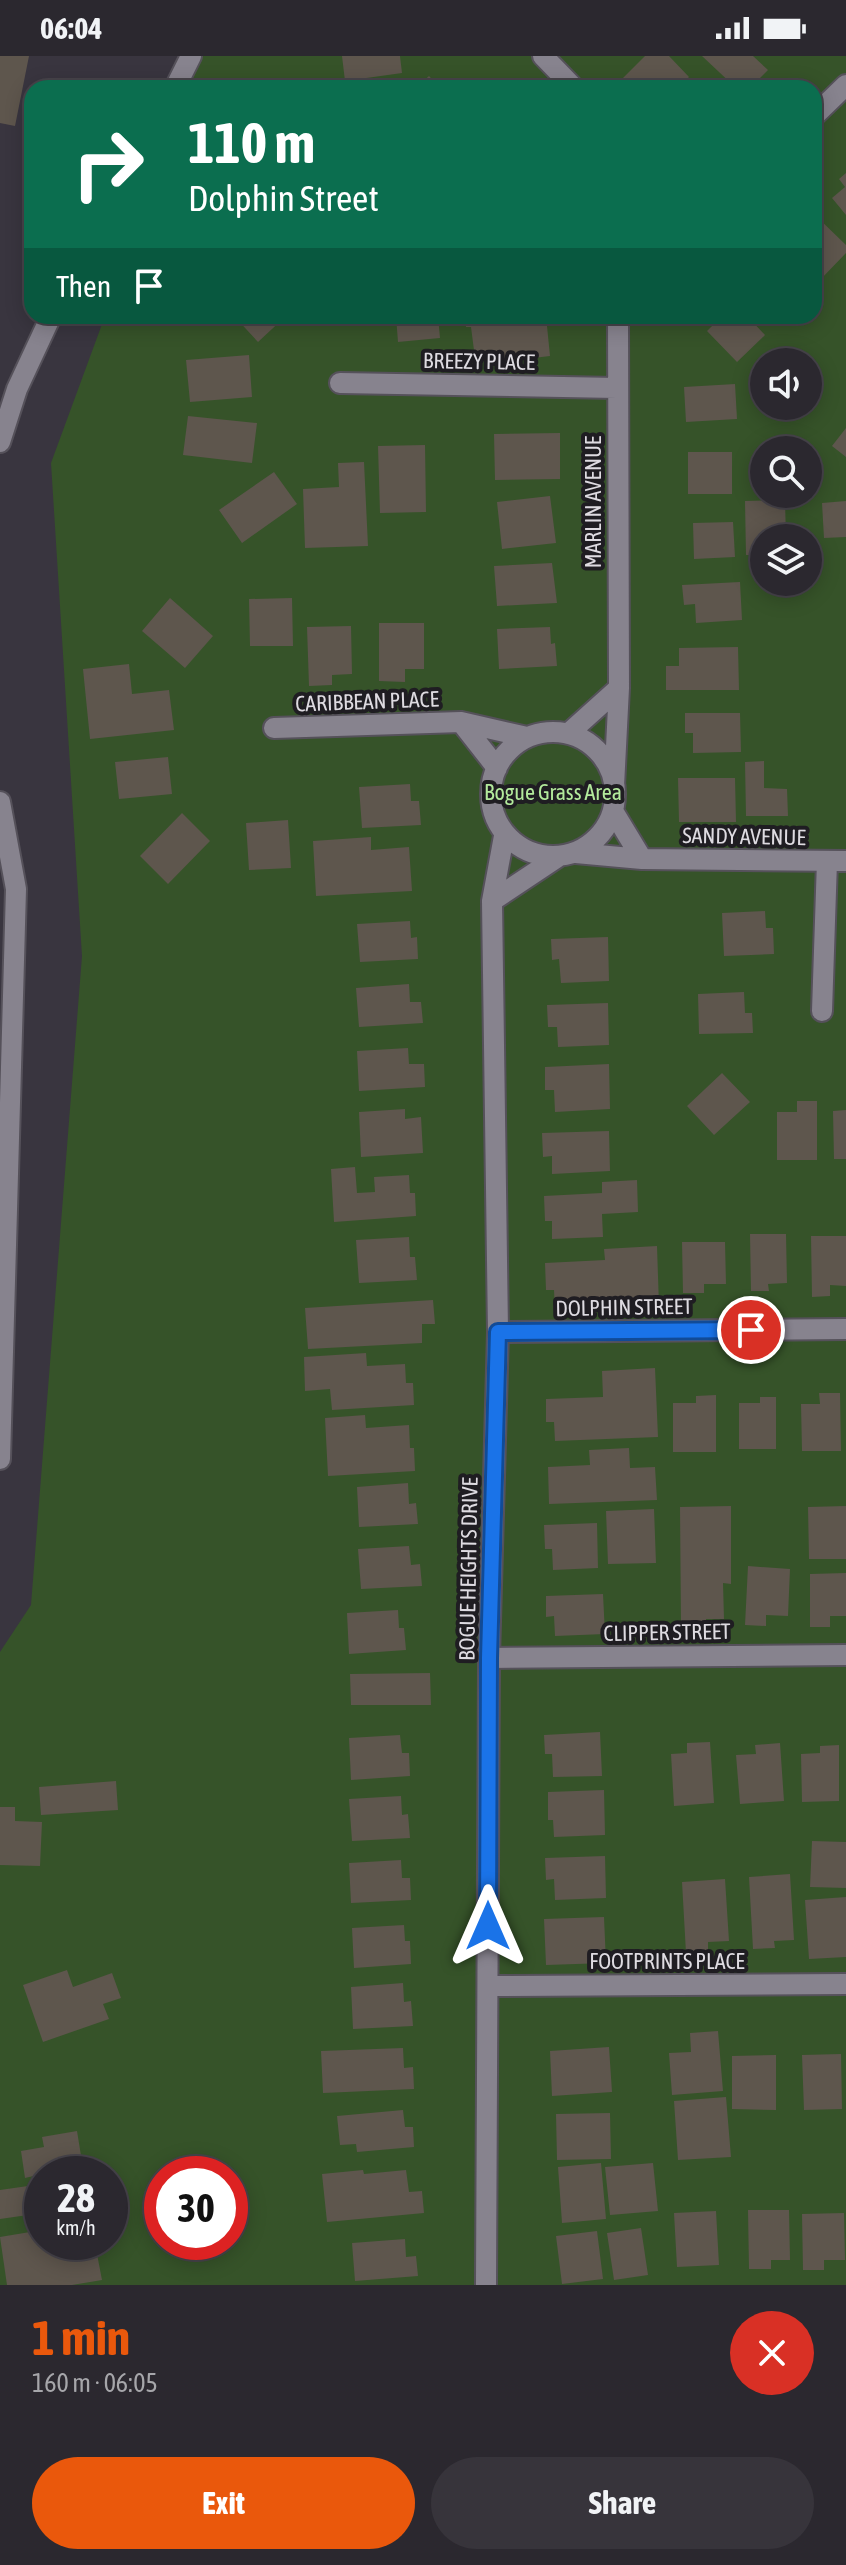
<!DOCTYPE html>
<html lang="en">
<head>
<meta charset="utf-8">
<style>
	body { margin:0; font-family:"Asap Condensed",sans-serif; background:#37343b; color:#f1f3f6; height:100vh; display:flex; flex-direction:column; font-size:30px; white-space:nowrap }
	* { box-sizing:border-box; margin:0 }
	p { font-size:26px; color:#a6a6aa }
	.icon { flex:none; width:44px; height:44px; fill:none; stroke:currentColor; stroke-width:2; stroke-linecap:round; stroke-linejoin:round }
	.map { position:relative; height:2229px; overflow:hidden }
	.details { display:flex; flex-direction:column; background:#2b282f; flex:1 }
	.details>* { flex:none }
	.guide { position:absolute; left:24px; top:24px; width:798px; height:244px; border-radius:24px; box-shadow:0 4px 20px #0003,0 0 0 2px #47444b; background:#0b6e4f; color:#fff; overflow:hidden }
	.buttons { position:absolute; left:750px; top:292px; display:grid; gap:16px }
	.buttons a { display:grid; place-items:center; width:72px; height:72px; border-radius:50%; background:#2b282f; box-shadow:0 4px 20px #0003,0 0 0 2px #47444b; font-size:40px }
	.speed { position:absolute; left:24px; top:2100px; display:flex; gap:16px; font-size:40px; font-weight:700; text-align:center }
	.speed>* { display:grid; place-content:center; width:104px; height:104px; border-radius:50%; background:#2b282f; box-shadow:0 4px 20px #0003,0 0 0 2px #47444b; line-height:1 }
	.speed small { font-size:20px; font-weight:400 }
	.speed .limit { border:12px solid #d22; background:#fff; color:#111 }
	.pin { position:absolute; display:grid; place-items:center; width:68px; height:68px; color:#fff; margin:-34px; border:4px solid #fff; border-radius:50%; box-shadow:0 2px 8px #0007 }
	.me { position:absolute; width:88px; margin:-44px; rotate:0deg; stroke-linejoin:round; filter:drop-shadow(0 0 6px #0008) }
	.turn { display:flex; align-items:center; gap:28px; height:168px; padding:0 32px; font-size:36px }
	.turn .icon { width:104px; height:104px; stroke-width:2.5 }
	.turn b { display:block; font-size:56px; line-height:68px }
	.then { display:flex; align-items:center; height:76px; padding:0 32px; background:#0003; gap:16px; font-size:30px }
	.round { display:grid; place-items:center; flex:none; width:84px; height:84px; border-radius:42px; background:#37343b }
	.head { display:flex; align-items:center; justify-content:space-between; height:136px; padding:0 32px }
	h1 { font-size:48px; font-weight:700; line-height:60px; color:#ea580c }
	.cta { display:flex; gap:16px; margin-top:auto; padding:16px 32px }
	.cta a { flex:1; height:92px; border-radius:48px; background:#ea580c; color:#fff; font-size:32px; font-weight:700; line-height:92px; text-align:center }
	.cta a+a { background:#37343b; color:#f1f3f6 }
	.status { display:flex; justify-content:space-between; align-items:center; height:56px; padding:0 40px; background:#2b282f; direction:ltr }
	.status svg { height:22px; fill:currentColor }
	.map>svg:first-child { display:block }
	.green { fill:#365329; fill-rule:evenodd }
	.building { fill:#5e564d }
	.lines { fill:none; stroke-linecap:round; stroke-linejoin:round }
	.minor-casing { stroke:#55515a; stroke-width:24 }
	.tertiary-casing { stroke:#55515a; stroke-width:24 }
	.minor { stroke:#87838e; stroke-width:20 }
	.tertiary { stroke:#87838e; stroke-width:20 }
	.route-casing { stroke:#114b97; stroke-width:20 }
	.route { stroke:#1a73e8; stroke-width:14 }
	.labels { text-anchor:middle; dominant-baseline:central; stroke-width:8; stroke-linejoin:round; paint-order:stroke }
	.street-label { font-size:22px; fill:#dedbe1; stroke:#1f1d22 }
	.park-label { font-size:22px; fill:#b3ea9c; stroke:#1f1d22 }
</style>
</head>
<body>
<div class="status"><b>06:04</b><svg viewBox="0 0 49 12"><path d="M0 12V9h3v3zM5 12V6h3v6zM10 12V3h3v9zM15 12V0h3v12zM26 1h20v11H26zM47 4h2v5h-2z"/></svg></div>
<div class="map">
<svg width="846" height="2229" viewBox="0 0 846 2229">
	<rect width="100%" height="100%" fill="#39353f"/>
	<!-- green -->
	<path class="green" d="M201,0H846V2229H0V1596L31,1549L82,900L51,407L105,260H814V32H189ZM764,306H808V350H764ZM764,394H808V438H764ZM764,482H808V526H764ZM42,2118H110V2186H42ZM162,2118H230V2186H162Z"/>
	<!-- building -->
	<path class="building" d="M0,0H29L15,70L0,67Z
		M342,0H400L402,17L345,25Z
		M645,0H669L689,21L678,32H619L616,29Z
		M702,0H753L768,14L759,23L765,30L763,32H736Z
		M429,20L440,32H416Z
		M846,117V159L832,142L845,131L839,123Z
		M814,158L846,189V197L820,224L814,218Z
		M234,260H286L258,286Z
		M322,260H349V262L322,265Z
		M396,260H438L440,282L398,286Z
		M465,260H546L550,300L492,307L491,301L475,302L471,271H466Z
		M722,260H747L765,279L737,306L707,275Z
		M249,299L252,341L190,346L186,304Z
		M735,328L737,363L686,366L684,331Z
		M188,360L257,367L252,407L183,399Z
		M846,372V401L832,390Z
		M560,377V423L495,424L494,378Z
		M425,389L426,456L380,457L378,390Z
		M688,396H732V438H688Z
		M364,406L368,490L305,492L303,433L339,431L338,407Z
		M274,416L297,448L242,487L219,454Z
		M550,440L556,487L502,493L497,446Z
		M785,444L786,482H764V499H746L745,445Z
		M846,445V481L824,482L822,447Z
		M733,466L735,501L694,503L693,467Z
		M552,507L557,547L497,550L494,510Z
		M740,526L742,564L696,567L695,548L684,549L682,529Z
		M170,542L213,580L185,612L142,575Z
		M292,542L293,590H250L249,543Z
		M379,567H424V613H405V626L379,625Z
		M351,570L352,618L332,619V629L309,630L307,571Z
		M550,571L551,588L555,587L557,610L499,613L497,573Z
		M738,591L739,634H666V610H679V592Z
		M129,608L132,638L169,634L174,674L90,683L83,613Z
		M685,657H740L741,696L693,697V677H685Z
		M168,701L172,738L119,743L115,706Z
		M764,705V732L787,733L788,760H746L745,706Z
		M678,722H735L736,766H679Z
		M410,728L411,745H419L421,769L362,772L359,731Z
		M182,757L210,785L168,828L140,800Z
		M288,764L291,812L249,814L246,767Z
		M371,781V794L409,791L412,835L316,840L313,785Z
		M765,855L766,872H773L774,898L724,900L722,857Z
		M410,865L411,882L417,881L418,903L360,906L357,868Z
		M608,881L609,925L561,927L559,903L552,904L551,883Z
		M409,928L410,946H421L423,967L359,971L356,932Z
		M744,936L745,957H752L753,977L699,978L698,938Z
		M608,947L609,989L558,991L557,971H548L547,949Z
		M408,992L409,1008H424L425,1031L359,1035L357,995Z
		M609,1008L610,1053L555,1056L554,1034H545V1011Z
		M722,1017L750,1046L714,1079L687,1050Z
		M797,1045H817V1104H777V1056H797Z
		M405,1053V1063L421,1061L423,1097L361,1101L359,1056Z
		M846,1054V1103H834L833,1055Z
		M609,1075L610,1115L552,1118V1100L543,1101L542,1077Z
		M355,1111L357,1137L375,1136L374,1121L409,1119L410,1137H415L416,1160L334,1166L331,1113Z
		M637,1124L638,1156L602,1158L603,1181L552,1183V1165H545L544,1140L602,1137V1126Z
		M750,1178H786L787,1227L768,1228L769,1235H751Z
		M811,1180H846V1230L830,1229V1240L812,1241Z
		M409,1181L410,1201H415L417,1224L359,1227L356,1184Z
		M682,1186H725L726,1228H704V1237H683Z
		M657,1190L659,1250L555,1254L554,1234H546L545,1207L605,1204L604,1193Z
		M433,1244L435,1268H422V1287L308,1293L305,1252Z
		M366,1297L367,1310L405,1308L406,1327H413L414,1349L332,1354L330,1333L305,1335L304,1301Z
		M655,1312L658,1381L555,1385L554,1366H546V1343L603,1341L602,1315Z
		M819,1337H840L841,1395H802L801,1348H820Z
		M716,1339V1396H673V1347H696V1340Z
		M760,1341H776V1393H739V1347H760Z
		M365,1359L366,1372L409,1369L410,1392H414L415,1415L328,1420L325,1362Z
		M629,1392L630,1412L655,1411L657,1444L549,1448L548,1411L590,1409L589,1394Z
		M408,1427L409,1448L416,1447L418,1468L359,1471L357,1431Z
		M731,1450V1528L723,1527L724,1563H706V1571H681L680,1451Z
		M846,1450V1503H809L808,1451Z
		M654,1453L656,1507L608,1508L606,1455Z
		M597,1467L598,1512L553,1514L552,1493H545L544,1469Z
		M409,1490L411,1509L420,1508L422,1530L361,1533L358,1493Z
		M748,1510L790,1513L788,1560L766,1559V1570L745,1569Z
		M846,1517V1560H830V1571H810V1518Z
		M603,1538L605,1578L555,1580L554,1560L546,1561V1540Z
		M398,1554L399,1572H404L406,1594L349,1598L347,1557Z
		M430,1617L431,1649H351L350,1618Z
		M600,1676L602,1720L553,1721L552,1698H545L544,1679Z
		M400,1679L402,1697H409L410,1720L351,1724L349,1682Z
		M710,1686L714,1747L674,1750L671,1698L687,1697V1687Z
		M780,1687L784,1745L740,1748L736,1699L756,1698L755,1689Z
		M839,1689V1745L802,1746L801,1698L820,1697V1690Z
		M116,1725L118,1754L41,1759L39,1731Z
		M604,1734L605,1779L554,1781L553,1764H548V1736Z
		M401,1740L402,1759L408,1758L410,1782L352,1785L349,1743Z
		M0,1751H15V1765L42,1766L40,1810L0,1809Z
		M812,1785L846,1786V1832L810,1831Z
		M605,1800L606,1842L555,1844L554,1823L546,1824L545,1802Z
		M401,1804L402,1822H410L411,1844L351,1847L349,1807Z
		M790,1818L794,1884L774,1885L775,1892L753,1893L749,1821Z
		M725,1823L729,1885L708,1886V1895L686,1897L682,1826Z
		M846,1841V1901L809,1903L805,1844Z
		M604,1861L606,1907L546,1909L544,1863Z
		M404,1869L405,1885H410L411,1908L354,1912L352,1872Z
		M67,1914L73,1931L112,1917L121,1942L103,1948L109,1963L43,1986L23,1929Z
		M403,1927L404,1946L411,1945L413,1970L353,1973L351,1931Z
		M718,1975L723,2035L672,2039L669,1997L691,1996L690,1977Z
		M609,1991L612,2036L552,2040L550,1995Z
		M403,1992L404,2012L413,2011L414,2033L323,2037L321,1995Z
		M841,1998L842,2053L804,2054L802,1999Z
		M776,1999V2054L732,2053V2000Z
		M726,2041L731,2101L678,2104L674,2045Z
		M403,2054L405,2071H413L414,2091L357,2096L356,2088L340,2089L337,2060Z
		M610,2057L611,2103L557,2104L556,2058Z
		M77,2075L84,2118H42L25,2122L21,2095L44,2091L42,2081Z
		M601,2107L606,2163L562,2167L558,2111Z
		M653,2107L658,2155L610,2159L605,2111Z
		M363,2114L364,2118L406,2114L409,2136L422,2135L424,2157L327,2166L322,2118Z
		M42,2128V2157L0,2163V2134Z
		M748,2154H789L790,2204H771V2213H749Z
		M716,2155L719,2209L677,2211L674,2157Z
		M844,2157L845,2204H824V2214H803L802,2158Z
		M641,2172L648,2219L614,2224L607,2177Z
		M42,2174V2186H85L87,2200L97,2198L102,2224L72,2229H7L0,2181Z
		M597,2175L603,2223L562,2228L556,2180Z
		M405,2183L406,2201L416,2200L418,2220L355,2225L352,2187Z"/>
	<g class="lines">
		<defs>
			<path id="minor" d="M543,0L574,32
				M814,60L846,29
				M340,327L617,332
				M461,666L497,712
				M274,672L461,666L527,681
				M491 738a62 62 0 1 1 124 0a62 62 0 1 1-124 0Z
				M569,677L619,632
				M614,730L619,632L618,260
				M613,755L642,803
				M576,797L642,803L846,805
				M492,845L558,801
				M822,955L827,805
				M498,1276L846,1273
				M489,1602L846,1599
				M488,1930L846,1928
				M486,2229L489,1602L498,1276L492,845L504,780"/>
			<path id="tertiary" d="M175,32L191,0
				M0,386L17,333L51,260
				M0,746L16,833L0,1403"/>
		</defs>
		<!-- minor casing -->
		<use href="#minor" class="minor-casing"/>
		<!-- tertiary casing -->
		<use href="#tertiary" class="tertiary-casing"/>
		<!-- minor -->
		<use href="#minor" class="minor"/>
		<!-- tertiary -->
		<use href="#tertiary" class="tertiary"/>
	</g>
	<g class="lines">
		<defs>
			<path id="route" d="M488,1870L489,1602L498,1276L751,1274"/>
		</defs>
		<!-- route casing -->
		<use href="#route" class="route-casing"/>
		<!-- route -->
		<use href="#route" class="route"/>
	</g>
	<g class="labels">
		<!-- street labels -->
		<g class="street-label">
			<text transform="translate(479 305) rotate(1)">BREEZY PLACE</text>
			<text transform="translate(593 446) rotate(-90)">MARLIN AVENUE</text>
			<text transform="translate(367 645) rotate(-2)">CARIBBEAN PLACE</text>
			<text transform="translate(744 780) rotate(1)">SANDY AVENUE</text>
			<text transform="translate(624 1251) rotate(-1)">DOLPHIN STREET</text>
			<text transform="translate(468 1513) rotate(-89)">BOGUE HEIGHTS DRIVE</text>
			<text transform="translate(667 1576) rotate(-1)">CLIPPER STREET</text>
			<text x="667" y="1905">FOOTPRINTS PLACE</text>
		</g>
		<!-- park labels -->
		<g class="park-label">
			<text x="553" y="736">Bogue Grass Area</text>
		</g>
	</g>
</svg>
<div class="buttons">
<a><svg class="icon" aria-label="sound" viewBox="0 0 24 24"><path d="M4 9h4l5-4v14l-5-4H4zM17 9q2 3 0 6"/></svg></a>
<a><svg class="icon" aria-label="search" viewBox="0 0 24 24"><circle cx="10" cy="10" r="6"/><path d="M15 15l6 6"/></svg></a>
<a><svg class="icon" aria-label="layers" viewBox="0 0 24 24"><path d="M12 4l9 5-9 5-9-5zM3 14l9 5 9-5"/></svg></a>
</div>
<div class="speed"><div>28<small>km/h</small></div><div class="limit">30</div></div>
<div class="pin" style="left:751px;top:1274px;background:#d93025"><svg class="icon" aria-label="arrive" viewBox="0 0 24 24"><path d="M6 21V4h12l-3 4 3 4H6"/></svg></div>
<svg class="me" style="left:488px;top:1870px" viewBox="-20 -20 40 40"><path d="M0-17L14 15 0 8-14 15z" fill="#1a73e8" stroke="#fff" stroke-width="4"/></svg>
<div class="guide">
<div class="turn"><svg class="icon" aria-label="right" viewBox="0 0 24 24"><path d="M7 20v-9h11M14 6l5 5-5 5"/></svg><div><b>110 m</b>Dolphin Street</div></div>
<div class="then">Then<svg class="icon" aria-label="arrive" viewBox="0 0 24 24"><path d="M6 21V4h12l-3 4 3 4H6"/></svg></div>
</div>
</div>
<section class="details">
<div class="head"><div><h1>1 min</h1><p>160 m · 06:05</p></div><a class="round" style="background:#d93025;color:#fff"><svg class="icon" aria-label="close" viewBox="0 0 24 24"><path d="M6 6l12 12M18 6L6 18"/></svg></a></div>
<div class="cta"><a>Exit</a><a>Share</a></div>
</section>
</body>
</html>
